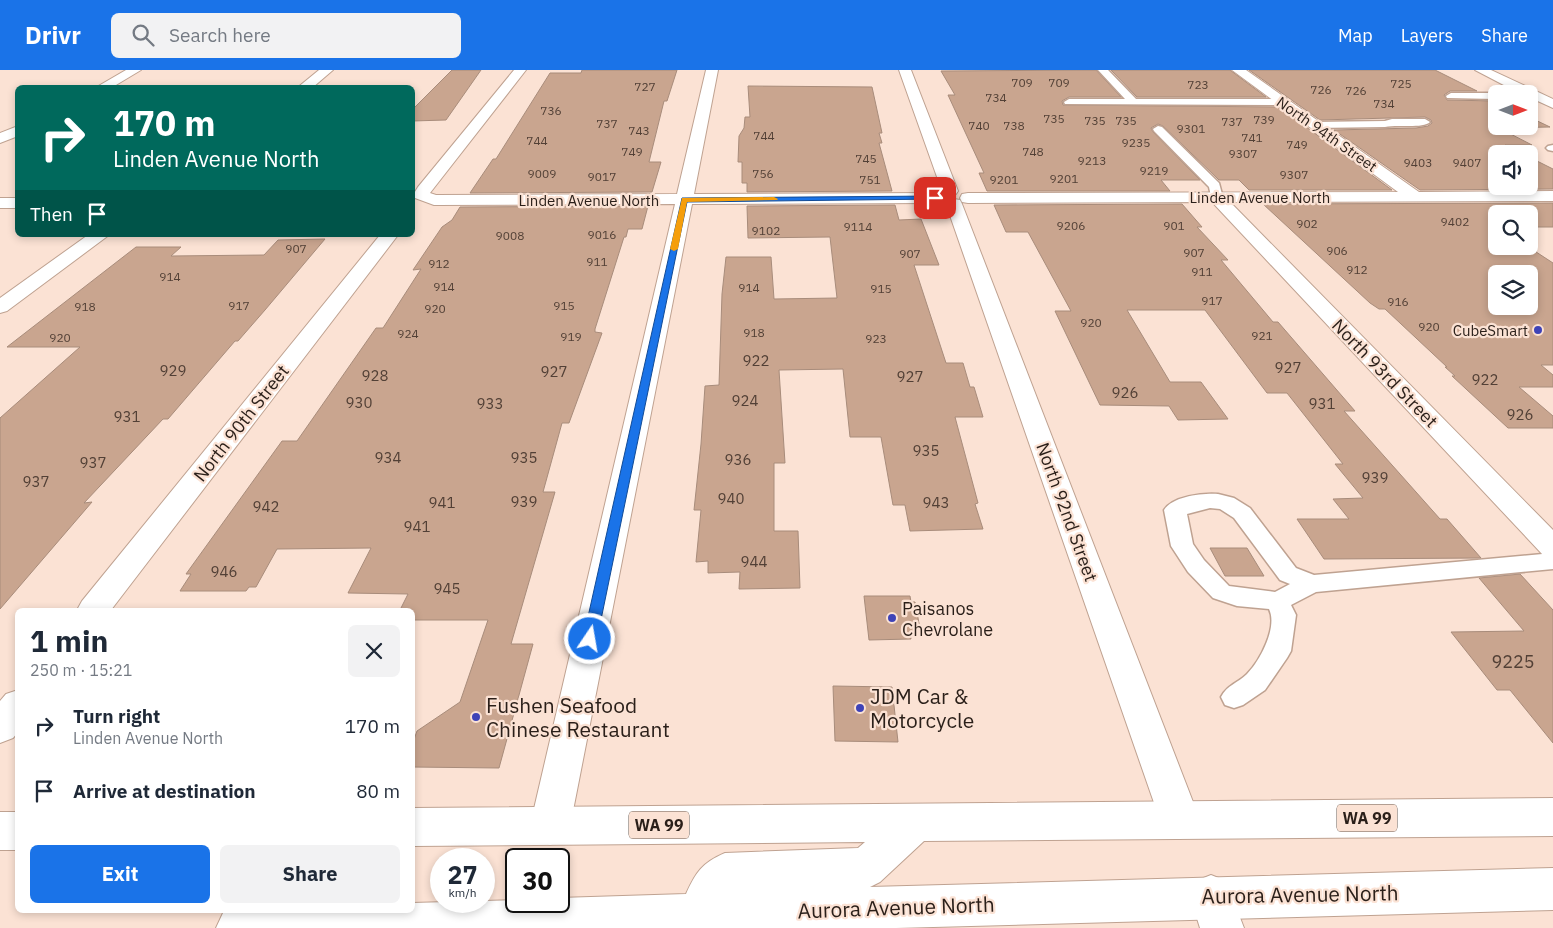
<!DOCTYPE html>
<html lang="en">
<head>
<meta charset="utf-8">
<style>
	body { margin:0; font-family:"IBM Plex Sans",sans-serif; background:#f2f2f3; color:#1f2937; height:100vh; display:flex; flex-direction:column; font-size:19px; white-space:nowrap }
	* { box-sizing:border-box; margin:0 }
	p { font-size:16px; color:#747a83 }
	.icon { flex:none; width:28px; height:28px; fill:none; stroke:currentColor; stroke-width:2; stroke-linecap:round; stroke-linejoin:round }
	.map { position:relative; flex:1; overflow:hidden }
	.panel { position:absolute; left:15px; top:538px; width:400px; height:305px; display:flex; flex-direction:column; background:#fff; border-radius:8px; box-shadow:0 2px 8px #0003 }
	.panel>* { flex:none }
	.banner { position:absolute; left:15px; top:15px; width:400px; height:152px; border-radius:8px; box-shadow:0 2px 8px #0003; background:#00695c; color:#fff; overflow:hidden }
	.needle { width:32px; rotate:90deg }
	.buttons { position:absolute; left:1488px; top:15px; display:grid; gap:10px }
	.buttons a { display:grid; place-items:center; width:50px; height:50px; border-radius:8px; background:#fff; box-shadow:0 2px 8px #0003; font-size:25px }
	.speed { position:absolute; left:430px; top:778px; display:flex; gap:10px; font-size:25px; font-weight:700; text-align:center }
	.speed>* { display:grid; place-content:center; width:65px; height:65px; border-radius:50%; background:#fff; box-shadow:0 2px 8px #0003; line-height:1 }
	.speed small { font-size:12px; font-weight:400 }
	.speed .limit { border:2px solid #111; border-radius:8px; background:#fff; color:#111 }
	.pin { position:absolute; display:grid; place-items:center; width:42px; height:42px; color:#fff; margin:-21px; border-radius:10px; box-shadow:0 2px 8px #0006 }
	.me { position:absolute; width:55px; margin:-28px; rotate:12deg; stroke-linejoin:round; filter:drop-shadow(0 0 4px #0008) }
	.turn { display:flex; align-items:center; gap:18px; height:105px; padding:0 15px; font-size:22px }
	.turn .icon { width:65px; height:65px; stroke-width:2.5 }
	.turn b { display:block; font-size:35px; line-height:42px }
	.then { display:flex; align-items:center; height:48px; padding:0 15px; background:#0003; gap:10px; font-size:19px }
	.round { display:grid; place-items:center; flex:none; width:52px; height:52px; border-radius:8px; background:#f2f2f3 }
	.headline { display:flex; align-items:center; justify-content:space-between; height:85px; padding:0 15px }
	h1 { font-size:30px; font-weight:700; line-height:38px }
	.button { display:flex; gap:10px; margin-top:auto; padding:10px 15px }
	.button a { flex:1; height:58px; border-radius:8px; background:#1a73e8; color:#fff; font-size:20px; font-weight:700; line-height:58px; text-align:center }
	.button a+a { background:#f2f2f3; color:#1f2937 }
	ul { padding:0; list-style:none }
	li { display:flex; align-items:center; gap:15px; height:65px; padding:0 15px }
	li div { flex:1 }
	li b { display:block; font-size:19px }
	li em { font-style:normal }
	header { display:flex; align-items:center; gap:30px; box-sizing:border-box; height:70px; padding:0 25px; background:#1a73e8; color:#fff }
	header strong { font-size:24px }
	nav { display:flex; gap:28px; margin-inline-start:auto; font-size:18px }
	.search { width:350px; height:45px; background:#f2f2f3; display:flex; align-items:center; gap:12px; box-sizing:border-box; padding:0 18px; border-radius:8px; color:#747a83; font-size:19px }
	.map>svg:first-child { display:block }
	.building { fill:#c9a58f; stroke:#a88c7b; fill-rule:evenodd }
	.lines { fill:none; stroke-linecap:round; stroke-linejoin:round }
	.lane-casing { stroke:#bfa291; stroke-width:3 }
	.street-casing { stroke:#bfa291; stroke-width:2 }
	.highway-casing { stroke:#bfa291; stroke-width:2 }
	.lane { fill:#fff; fill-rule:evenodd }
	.street { fill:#fff; fill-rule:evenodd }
	.highway { fill:#fff; fill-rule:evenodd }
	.route { fill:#1a73e8; stroke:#114b97 }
	.slow { fill:#f59e0b }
	.poi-dot { fill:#3e43b7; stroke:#fbe2d4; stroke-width:2 }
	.labels { text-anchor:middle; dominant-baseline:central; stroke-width:4.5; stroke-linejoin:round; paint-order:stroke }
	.far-number-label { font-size:12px; fill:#524036 }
	.far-street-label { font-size:15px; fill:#2a1f19; stroke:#fbe2d4 }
	.far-poi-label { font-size:15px; fill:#2a1f19; stroke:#fbe2d4; text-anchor:end }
	.number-label { font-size:15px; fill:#524036 }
	.shield { fill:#fbe2d4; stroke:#695a51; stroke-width:1 }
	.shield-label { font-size:16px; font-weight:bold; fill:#2a1f19 }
	.street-label { font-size:18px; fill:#2a1f19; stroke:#fbe2d4 }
	.poi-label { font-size:18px; fill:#2a1f19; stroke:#fbe2d4; text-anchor:start }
	.near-number-label { font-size:18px; fill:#524036 }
	.near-poi-label { font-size:21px; fill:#2a1f19; stroke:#fbe2d4; text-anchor:start }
	.near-street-label { font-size:21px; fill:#2a1f19; stroke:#fbe2d4 }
</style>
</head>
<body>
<header>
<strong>Drivr</strong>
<div class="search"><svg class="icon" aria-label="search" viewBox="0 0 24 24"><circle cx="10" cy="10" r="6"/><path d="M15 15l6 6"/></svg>Search here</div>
<nav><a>Map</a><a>Layers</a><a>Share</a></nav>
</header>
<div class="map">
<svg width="1553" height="858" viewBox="0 0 1553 858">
	<rect width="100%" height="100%" fill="#fbe2d4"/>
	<!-- building -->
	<path class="building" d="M452,0H481L446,50L412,51V40Z
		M582,0H677L667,31H664L649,92H661L652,122L470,123L493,89H496L550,3H581Z
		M1096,0L1121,27H1069L1062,31L1063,35L1279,37L1392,120H1249L1239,110H1219L1163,56L1158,54L1151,58L1153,62L1200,110H1161L1170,121H987L979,103H984L948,25H955L941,1Z
		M1111,0H1230L1266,27H1137Z
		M1249,0H1435L1477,21H1450L1444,25L1447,30L1496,31V56H1529V47L1550,57L1499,58L1532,75H1505L1522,84H1496V116H1529V87L1553,99V119L1420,120L1334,60L1416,58L1428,56L1432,53L1431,50L1425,47L1320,50Z
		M748,16L872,17L882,63H879L882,73H879L892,121L747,122V113H742V92H738L739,66L744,58L745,47H750Z
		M1553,133V157H1529V144H1496V176H1527L1553,193V295H1541L1553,305V317H1519L1553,346V358H1508L1452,306H1455L1445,297H1447L1385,239H1379L1370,233L1263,134ZM1496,204H1529V236H1496Z
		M1182,134L1202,157H1197L1228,190H1221L1273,252H1278L1355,341H1344L1440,449H1447L1481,488L1324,489L1297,449H1349L1333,429L1363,428L1335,394H1343L1287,323H1267L1205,240H1127L1170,312H1201L1228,349L1178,350L1169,336L1100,335L1055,241H1071L1028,162H1006L994,135Z
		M895,135L899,150L921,149L939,195H914L946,293H963L970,317H974L983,347H955L978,433L975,434L983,459L910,461L905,435H893L881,367H850L843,299L779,300L785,393H774V461H798L800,518L739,519L740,502L708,503V491L696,492L701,440H694L701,374L705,316L719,315L722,224L726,187H771L774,229L837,228L830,167L748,168L747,136Z
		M648,136L642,159H628L626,167H624L595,259V262L602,263L569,353H562L543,422H555L511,574H533L499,698L412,697V675L417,661L460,632L488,550H412V540H400L408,524L348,523L371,478L277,479L256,517H249L246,521H180L191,504H186L282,371H297L376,258H383L421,199L413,200L442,157L452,150L460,137Z
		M325,169L265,240L238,271H235L168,349H163L84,433L92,432L0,539V348L80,277H7L136,177H181L171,186L264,185L278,170Z
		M1210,478H1247L1264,506H1225Z
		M1520,504L1553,540V673L1510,620H1497L1451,562L1524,561L1479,508Z
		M864,526H910L911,532H915L921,564H910L911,569L869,570Z
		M833,616L892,617L898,672L835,671Z"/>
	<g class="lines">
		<defs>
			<path id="lane" d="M1098,0H1108L1136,29H1282L1287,32L1282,35L1065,34L1064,32L1069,29H1125Z
				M1451,23H1496L1499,24H1496V29L1447,28L1446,26Z
				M1392,49H1425L1430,52C1423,59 1397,54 1385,57L1314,58L1309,55L1314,52L1385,51Z
				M1158,56L1162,57L1219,113L1223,128L1222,131H1212L1209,117L1154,61L1153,59Z
				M1553,75V81L1548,80L1546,78L1548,76Z
				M1218,424L1234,428L1250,438L1296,498L1314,505L1553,483V499L1316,522L1291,535L1296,545L1291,581L1287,588L1265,620L1243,635L1234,638L1225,635L1221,627C1227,615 1238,613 1247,604C1260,591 1278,557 1269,539L1237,536L1213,528L1188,502L1171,476L1164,440C1173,426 1203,423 1218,424ZM1210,438L1220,439L1234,448L1280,510L1290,514L1275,522L1229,516L1204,490L1193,474L1187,444Z"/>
			<path id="street" d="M126,0H141L111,18H95Z
				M319,0H333L312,18H297Z
				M514,0H526L430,123L436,125L677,124L706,0H718L694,124L935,123L941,124L943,128L941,132L935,133L692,134L570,756L564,769L550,775L536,769L530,756L675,134L434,135L415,128L413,125L418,117Z
				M899,0H911L958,121L956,124H944L942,121Z
				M1232,0H1246L1419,122L1553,121V131L1230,132L1553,460V488L1543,485L1212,132L968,133L962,132L960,128L962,124L968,123L1398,122Z
				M1475,0H1491L1553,29V38L1529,27V24H1521Z
				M18,56V66L0,73V63Z
				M0,128H18V138H0Z
				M954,129L960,130L962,134L1200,750L1194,763L1180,769L1166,763L1160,750L946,134L948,130Z
				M88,165H109L7,241L0,243V228Z
				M380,165H398L111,540H77L82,531Z
				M18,620V662L13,668L0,673V631L6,624Z
				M1211,805L1226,811L1244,858H1200L1190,826L1196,811Z"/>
			<path id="highway" d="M1553,728V766L924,771L880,812L870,817L1553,798V840L896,858H216L223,843L229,840H412V833L516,830V831H559V828L686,824C696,802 702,793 725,783L858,778L865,772L412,776V738Z
				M0,742H18V780H0Z"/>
		</defs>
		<!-- lane casing -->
		<use href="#lane" class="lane-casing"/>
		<!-- street casing -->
		<use href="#street" class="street-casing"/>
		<!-- highway casing -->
		<use href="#highway" class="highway-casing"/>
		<!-- lane -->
		<use href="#lane" class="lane"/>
		<!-- street -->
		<use href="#street" class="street"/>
		<!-- highway -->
		<use href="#highway" class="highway"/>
	</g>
	<!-- route -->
	<path class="route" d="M935,126H937V129L687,132L597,569L595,573L590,574L585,573L583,569L682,128Z"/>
	<!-- slow -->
	<path class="slow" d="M774,127L778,129L777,130L687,132L678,179L674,181L670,179L682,128Z"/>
	<!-- markers -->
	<g class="poi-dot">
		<circle cx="1538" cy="260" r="5"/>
		<circle cx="892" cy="548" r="5"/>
		<circle cx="860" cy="638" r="5"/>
		<circle cx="476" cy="647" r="5"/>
	</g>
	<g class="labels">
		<!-- far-number labels -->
		<g class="far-number-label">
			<text x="1022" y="12">709</text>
			<text x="1059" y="12">709</text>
			<text x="1401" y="13">725</text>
			<text x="1198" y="14">723</text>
			<text x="645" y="16">727</text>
			<text x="1321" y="19">726</text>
			<text x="1356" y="20">726</text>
			<text x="996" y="27">734</text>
			<text x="1384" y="33">734</text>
			<text x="551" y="40">736</text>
			<text x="1054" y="48">735</text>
			<text x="1264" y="49">739</text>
			<text x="1095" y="50">735</text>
			<text x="1126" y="50">735</text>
			<text x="1232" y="51">737</text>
			<text x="607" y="53">737</text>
			<text x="979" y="55">740</text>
			<text x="1014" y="55">738</text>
			<text x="1191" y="58">9301</text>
			<text x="639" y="60">743</text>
			<text x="764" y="65">744</text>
			<text x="1252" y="67">741</text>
			<text x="537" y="70">744</text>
			<text x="1136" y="72">9235</text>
			<text x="1297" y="74">749</text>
			<text x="632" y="81">749</text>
			<text x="1033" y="81">748</text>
			<text x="1243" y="83">9307</text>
			<text x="866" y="88">745</text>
			<text x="1092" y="90">9213</text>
			<text x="1418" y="92">9403</text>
			<text x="1467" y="92">9407</text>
			<text x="1154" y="100">9219</text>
			<text x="542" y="103">9009</text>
			<text x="763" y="103">756</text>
			<text x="1294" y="104">9307</text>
			<text x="602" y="106">9017</text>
			<text x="1064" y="108">9201</text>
			<text x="870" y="109">751</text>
			<text x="1004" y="109">9201</text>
			<text x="1455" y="151">9402</text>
			<text x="1307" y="153">902</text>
			<text x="1071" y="155">9206</text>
			<text x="1174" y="155">901</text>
			<text x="858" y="156">9114</text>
			<text x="766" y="160">9102</text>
			<text x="602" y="164">9016</text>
			<text x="510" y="165">9008</text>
			<text x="296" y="178">907</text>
			<text x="1337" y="180">906</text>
			<text x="1194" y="182">907</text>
			<text x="910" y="183">907</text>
			<text x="597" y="191">911</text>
			<text x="439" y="193">912</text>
			<text x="1357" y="199">912</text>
			<text x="1202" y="201">911</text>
			<text x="170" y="206">914</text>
			<text x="444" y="216">914</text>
			<text x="749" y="217">914</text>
			<text x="881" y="218">915</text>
			<text x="1212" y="230">917</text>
			<text x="1398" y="231">916</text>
			<text x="239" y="235">917</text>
			<text x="564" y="235">915</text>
			<text x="85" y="236">918</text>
			<text x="435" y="238">920</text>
			<text x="1091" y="252">920</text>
			<text x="1429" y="256">920</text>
			<text x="754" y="262">918</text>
			<text x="408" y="263">924</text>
			<text x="1262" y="265">921</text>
			<text x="571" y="266">919</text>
			<text x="60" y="267">920</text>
			<text x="876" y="268">923</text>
		</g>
		<!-- far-street labels -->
		<g class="far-street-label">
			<text transform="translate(1327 64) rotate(35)">North 94th Street</text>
			<text x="1260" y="127">Linden Avenue North</text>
			<text x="589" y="130">Linden Avenue North</text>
		</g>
		<!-- far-poi labels -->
		<g class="far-poi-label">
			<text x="1528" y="260">CubeSmart</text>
		</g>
		<!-- number labels -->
		<g class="number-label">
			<text x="756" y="290">922</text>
			<text x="1288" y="297">927</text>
			<text x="173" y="300">929</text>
			<text x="554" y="301">927</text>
			<text x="375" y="305">928</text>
			<text x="910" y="306">927</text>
			<text x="1485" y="309">922</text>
			<text x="1125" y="322">926</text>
			<text x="745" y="330">924</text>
			<text x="359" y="332">930</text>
			<text x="490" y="333">933</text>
			<text x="1322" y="333">931</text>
			<text x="1520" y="344">926</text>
			<text x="127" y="346">931</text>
			<text x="926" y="380">935</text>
			<text x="388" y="387">934</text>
			<text x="524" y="387">935</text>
			<text x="738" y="389">936</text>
			<text x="93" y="392">937</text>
			<text x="1375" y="407">939</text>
			<text x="36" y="411">937</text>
			<text x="731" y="428">940</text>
			<text x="524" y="431">939</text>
			<text x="442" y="432">941</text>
			<text x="936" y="432">943</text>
			<text x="266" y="436">942</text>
			<text x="417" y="456">941</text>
			<text x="754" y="491">944</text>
			<text x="224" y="501">946</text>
			<text x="447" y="518">945</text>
		</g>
		<!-- shield labels -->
		<g class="shield">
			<rect x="1337" y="734.5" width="60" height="27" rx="4"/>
			<rect x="629" y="741.5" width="60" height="27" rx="4"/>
		</g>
		<g class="shield-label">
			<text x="1367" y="748">WA 99</text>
			<text x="659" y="755">WA 99</text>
		</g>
		<!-- street labels -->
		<g class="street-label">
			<text transform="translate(1385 303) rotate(46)">North 93rd Street</text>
			<text transform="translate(241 353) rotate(-52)">North 90th Street</text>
			<text transform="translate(1067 442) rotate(70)">North 92nd Street</text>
		</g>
		<!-- poi labels -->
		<g class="poi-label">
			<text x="902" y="538">Paisanos<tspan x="902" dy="21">Chevrolane</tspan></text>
		</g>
		<!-- near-number labels -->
		<g class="near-number-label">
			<text x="1513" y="591">9225</text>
		</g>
		<!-- near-poi labels -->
		<g class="near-poi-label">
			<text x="870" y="626">JDM Car &amp;<tspan x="870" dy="24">Motorcycle</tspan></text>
			<text x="486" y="635">Fushen Seafood<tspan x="486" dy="24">Chinese Restaurant</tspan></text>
		</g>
		<!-- near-street labels -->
		<g class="near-street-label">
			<text transform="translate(1300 824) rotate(-1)">Aurora Avenue North</text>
			<text transform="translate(896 837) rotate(-2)">Aurora Avenue North</text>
		</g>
	</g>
</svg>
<div class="buttons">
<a><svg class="needle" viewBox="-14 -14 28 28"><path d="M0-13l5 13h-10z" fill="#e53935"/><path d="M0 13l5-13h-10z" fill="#747a83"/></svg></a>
<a><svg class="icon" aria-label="sound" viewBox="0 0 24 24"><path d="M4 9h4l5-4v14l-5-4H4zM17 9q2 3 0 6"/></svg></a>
<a><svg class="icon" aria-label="search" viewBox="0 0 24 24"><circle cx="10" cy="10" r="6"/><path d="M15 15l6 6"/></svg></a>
<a><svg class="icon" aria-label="layers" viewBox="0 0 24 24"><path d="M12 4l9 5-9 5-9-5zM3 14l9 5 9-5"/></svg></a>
</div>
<div class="speed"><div>27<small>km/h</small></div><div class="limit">30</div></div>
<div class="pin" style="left:935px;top:128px;background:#d93025"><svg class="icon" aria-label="arrive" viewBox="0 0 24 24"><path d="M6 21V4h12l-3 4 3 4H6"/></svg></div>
<svg class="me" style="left:590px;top:569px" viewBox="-20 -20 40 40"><circle r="17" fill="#1a73e8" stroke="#fff" stroke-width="3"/><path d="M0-11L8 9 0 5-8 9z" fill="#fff"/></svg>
<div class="banner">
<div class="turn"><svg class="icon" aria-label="right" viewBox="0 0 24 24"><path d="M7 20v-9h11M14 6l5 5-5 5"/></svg><div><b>170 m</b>Linden Avenue North</div></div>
<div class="then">Then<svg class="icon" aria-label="arrive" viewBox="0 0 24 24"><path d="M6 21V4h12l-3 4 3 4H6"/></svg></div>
</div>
<section class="panel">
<div class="headline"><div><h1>1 min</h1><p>250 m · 15:21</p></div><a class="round"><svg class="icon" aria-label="close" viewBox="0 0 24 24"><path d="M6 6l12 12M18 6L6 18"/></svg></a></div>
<ul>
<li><svg class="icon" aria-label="right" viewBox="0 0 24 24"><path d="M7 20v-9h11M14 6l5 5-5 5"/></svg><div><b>Turn right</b><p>Linden Avenue North</p></div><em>170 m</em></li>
<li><svg class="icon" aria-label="arrive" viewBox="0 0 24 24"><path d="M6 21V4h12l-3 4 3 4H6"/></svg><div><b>Arrive at destination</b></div><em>80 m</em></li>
</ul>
<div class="button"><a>Exit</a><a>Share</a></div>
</section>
</div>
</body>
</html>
